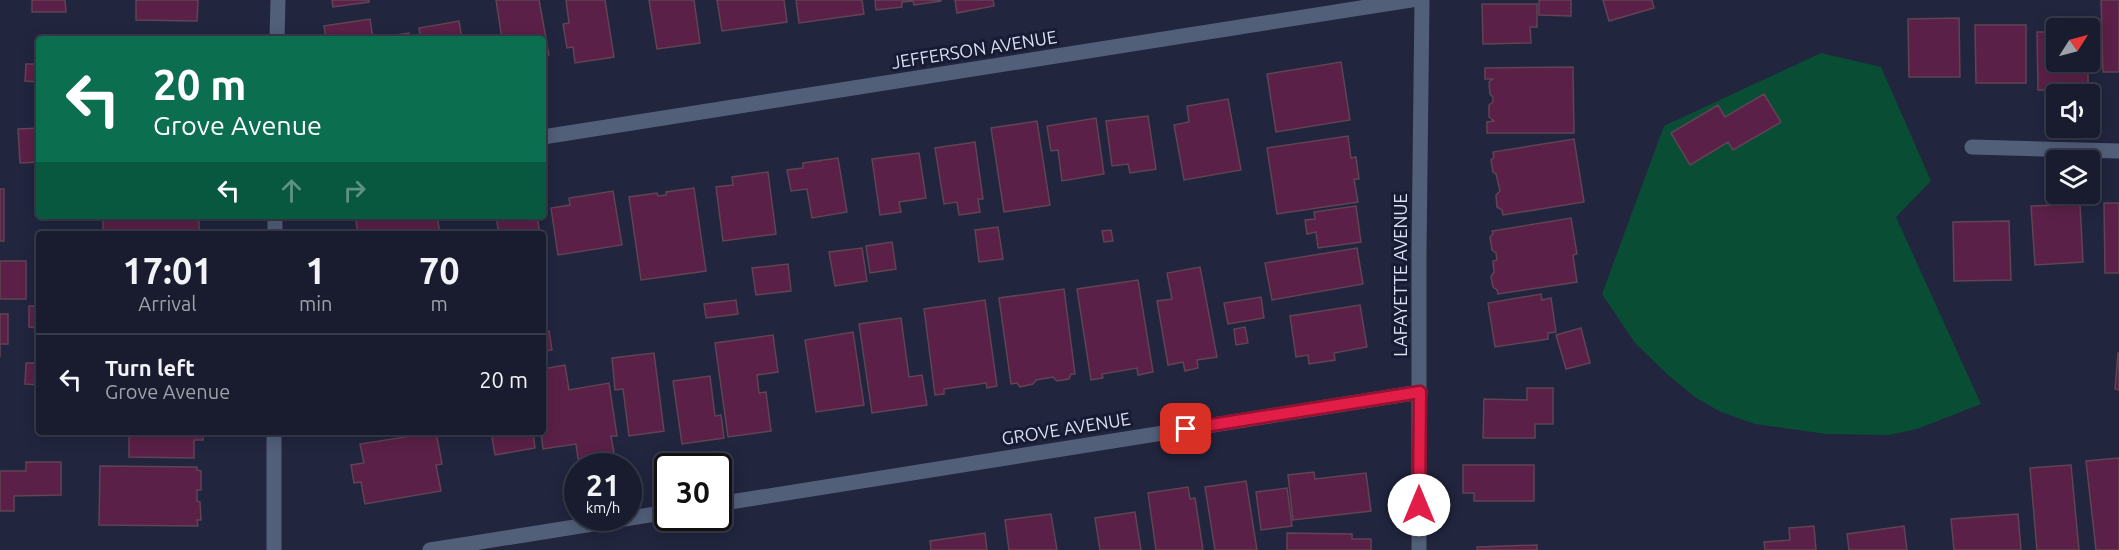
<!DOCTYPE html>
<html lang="en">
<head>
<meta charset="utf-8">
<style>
	body { margin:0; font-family:Ubuntu,sans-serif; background:#222536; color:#f1f3f6; height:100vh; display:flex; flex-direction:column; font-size:22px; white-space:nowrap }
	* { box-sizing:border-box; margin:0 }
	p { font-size:20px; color:#9fa1aa }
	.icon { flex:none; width:33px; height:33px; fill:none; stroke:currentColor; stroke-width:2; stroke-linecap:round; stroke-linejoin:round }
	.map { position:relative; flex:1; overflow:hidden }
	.drawer { position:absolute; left:36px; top:231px; width:510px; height:204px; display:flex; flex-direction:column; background:#191c2e; border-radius:6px; box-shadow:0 3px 15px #0003,0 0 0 2px #373a4a }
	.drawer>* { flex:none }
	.guide { position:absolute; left:36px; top:36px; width:510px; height:183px; border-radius:6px; box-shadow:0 3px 15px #0003,0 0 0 2px #373a4a; background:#0b6e4f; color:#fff; overflow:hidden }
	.needle { width:39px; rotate:54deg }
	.tools { position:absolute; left:2046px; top:18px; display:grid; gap:12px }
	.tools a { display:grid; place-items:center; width:54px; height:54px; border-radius:6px; background:#191c2e; box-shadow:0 3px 15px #0003,0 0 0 2px #373a4a; font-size:30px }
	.speed { position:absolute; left:564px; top:453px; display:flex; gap:12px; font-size:30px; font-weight:700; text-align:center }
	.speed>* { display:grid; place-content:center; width:78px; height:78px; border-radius:50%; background:#191c2e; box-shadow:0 3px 15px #0003,0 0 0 2px #373a4a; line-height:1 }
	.speed small { font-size:15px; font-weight:400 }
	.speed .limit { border:3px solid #111; border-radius:9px; background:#fff; color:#111 }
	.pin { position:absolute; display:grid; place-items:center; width:51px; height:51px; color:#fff; margin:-26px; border-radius:12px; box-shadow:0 3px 9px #0006 }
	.me { position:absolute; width:66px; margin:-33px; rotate:0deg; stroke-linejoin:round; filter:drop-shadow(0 0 4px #0008) }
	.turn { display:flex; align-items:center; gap:21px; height:126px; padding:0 18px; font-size:27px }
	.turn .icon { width:78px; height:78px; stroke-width:2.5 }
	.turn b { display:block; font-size:42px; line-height:51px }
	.lanes { display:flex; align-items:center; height:57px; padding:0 18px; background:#0003; justify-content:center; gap:30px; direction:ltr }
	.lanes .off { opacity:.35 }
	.eta { display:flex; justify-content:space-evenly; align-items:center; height:102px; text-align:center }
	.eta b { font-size:36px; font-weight:600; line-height:42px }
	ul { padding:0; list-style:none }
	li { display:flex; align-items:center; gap:18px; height:90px; padding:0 18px; border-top:2px solid #373a4a }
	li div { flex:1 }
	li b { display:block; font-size:22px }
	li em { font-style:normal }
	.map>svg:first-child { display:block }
	.green { fill:#094e34 }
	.building { fill:#5b2047; stroke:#604354; stroke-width:1.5 }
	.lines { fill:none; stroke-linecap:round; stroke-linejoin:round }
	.street { stroke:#525f79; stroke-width:15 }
	.route-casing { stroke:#92132f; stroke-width:15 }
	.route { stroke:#e11d48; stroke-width:10 }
	.labels { text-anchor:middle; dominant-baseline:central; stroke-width:6; stroke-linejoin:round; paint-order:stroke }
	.street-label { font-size:18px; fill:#dcdff1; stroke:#171b34 }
</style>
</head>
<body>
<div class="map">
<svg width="2119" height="550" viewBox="0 0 2119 550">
	<rect width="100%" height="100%" fill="#21253e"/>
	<!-- green -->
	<path class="green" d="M1821,53L1881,67L1931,181L1896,217L1981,404L1917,429L1889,435L1827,434L1755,424L1721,412L1696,398L1667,374L1635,343L1602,294L1664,126Z"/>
	<!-- building -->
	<path class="building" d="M32,0H65L66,12H32Z
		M136,0H198L197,21L136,20Z
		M332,0H369V2L333,7Z
		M496,0H539L549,55L543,56V39H502Z
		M566,0H605L614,57L575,63L573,47L567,48L563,24L569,23Z
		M649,0H694L700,43L657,49Z
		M717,0H784L787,22L722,31Z
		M796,0H862L864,14L799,23Z
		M875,0H941V1L914,5L913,1L902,2V7L876,10Z
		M955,0H993L994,6L957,13Z
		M1539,0H1571V16L1539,15Z
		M1603,0H1652L1654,8L1609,21Z
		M2101,0H2119V72H2103Z
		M1482,4H1537V27H1530L1531,43L1483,44Z
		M1959,18L1960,77H1909L1908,19Z
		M370,19L373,39H326L324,26Z
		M459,21L462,39H421L419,28Z
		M1975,25H2026V83H1976Z
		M2037,32H2056V62H2088V90H2038Z
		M409,33L410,39H375V38Z
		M1341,62L1350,120L1276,132L1267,74Z
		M26,64H39V82L25,81Z
		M1573,67L1574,133H1487V122L1494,121L1489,117V105L1493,102V97L1490,94L1489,82L1493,79H1485V68Z
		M1764,94L1781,122L1733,150L1728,142L1690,165L1671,133L1718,105L1725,117Z
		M1228,99L1241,170L1184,180L1174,125L1189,122L1187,106Z
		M1148,116L1156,169L1130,173L1128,164L1112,166L1106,121Z
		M1096,118L1104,174L1062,181L1058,150L1051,151L1047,126Z
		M1037,121L1050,205L1004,212L991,128Z
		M39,128V162L20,163L18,129Z
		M1348,136L1351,158L1356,157L1359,179H1354L1358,202L1277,214L1267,148Z
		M1574,139L1584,202L1503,215L1502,210L1497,207L1496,195L1500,191L1496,174L1493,172L1491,160L1494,157L1493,152Z
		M975,142L983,199H978L980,212L959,215L957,202L944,204L935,148Z
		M919,153L926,198L899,202L901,212L880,215L872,159Z
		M838,158L847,212L812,218L807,189L791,191L787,170L803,168V163Z
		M768,172L776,234L723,241L716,187L733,185L732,177Z
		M694,188L706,271L641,280L629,197L657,193L658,196L666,195V192Z
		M0,189H4V241H0Z
		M613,191L622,245L558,255L551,208L570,205L569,198Z
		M2104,203H2119V273H2105Z
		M2080,204L2083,262L2035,265L2031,206Z
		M1356,206L1361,242L1318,248L1316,232L1307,234L1305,220L1315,219L1314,212Z
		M103,216H199V234H103Z
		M355,216H437L440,233L352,234L358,233Z
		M496,216H537L540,234H499Z
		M1571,218L1577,254L1573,255L1577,282L1498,294L1497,290L1493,287L1491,277L1494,272L1493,261L1497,260L1496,253L1492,250L1490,237L1493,234L1492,231Z
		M2009,221L2011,280L1954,281L1953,222Z
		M998,227L1003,259L979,262L975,230Z
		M1111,230L1113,241L1104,242L1102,231Z
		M892,242L896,269L870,273L866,246Z
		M862,248L867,281L835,286L829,252Z
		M1357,248L1363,284L1272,300L1265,263Z
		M0,261H26V299H0Z
		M788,264L791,291L756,295L752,268Z
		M1200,267L1217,357L1197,360L1198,368L1185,371L1183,362L1168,365L1157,301L1172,299L1167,273Z
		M1138,280L1153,372L1138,375L1137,368L1102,374L1103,378L1091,380L1077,289Z
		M1064,289L1075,374H1071L1069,379L1057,381L1053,377L1036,380L1033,384L1020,387L1017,383L1011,384L999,298Z
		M1541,294L1542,300L1551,298L1556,332L1548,333V339L1495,347L1488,303Z
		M1261,297L1264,318L1228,324L1224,303Z
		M736,300L738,314L706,318L704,304Z
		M985,300L997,386L987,388L986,383L944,389V394L935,395L924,309Z
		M1360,305L1367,347L1334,353L1335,360L1309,364L1308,355L1296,357L1290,316Z
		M29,306H39V328L29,327Z
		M0,314H8V344H0V357Z
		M901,318L909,377L922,375L927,405L872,413L859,324Z
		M1245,327L1248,343L1236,345L1234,329Z
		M1581,328L1590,363L1566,369L1556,335Z
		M549,331L552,350L543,351V332Z
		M853,332L864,405L816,412L805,340Z
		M773,335L778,372L757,375L759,393L766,392L771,431L728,437L715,343Z
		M654,353L664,431L629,436L623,389L615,390L612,358Z
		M2118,353H2119V390L2115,389Z
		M26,363H39V385L25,384Z
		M565,365L569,390L609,383L617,436H611L614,453L578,459L576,444L543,449L541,432H543V369Z
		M710,376L715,416L721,415L724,438L682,444L673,381Z
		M1527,388H1553V424H1535V438H1483L1484,399L1527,400Z
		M129,432H203V440H194V458L129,457Z
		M436,432L442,464L436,465L441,491L365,504L361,482L354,483L351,465L364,463L360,444Z
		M491,432H533L535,448L495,455Z
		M2119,458V550H2096L2086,461Z
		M26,462H61V495L14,496V511H0V471H26Z
		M1463,465H1534V501H1474V493H1463Z
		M2071,465L2079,550H2037L2030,468Z
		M100,466L197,467V470L201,471V490H197V501L200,502L201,520H197L198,526L99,525Z
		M1314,472L1315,479L1366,473L1371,511L1293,520L1288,475Z
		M1246,481L1257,550H1215L1205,487Z
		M1188,487L1190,499L1195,498L1203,550H1156L1148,493Z
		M1287,488L1292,526L1261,530L1256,492Z
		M1135,512L1141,550H1100L1095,518Z
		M1051,514L1057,550H1009L1005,520Z
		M2018,514L2021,550H1954L1951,519Z
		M1814,526L1816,550H1765L1764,542L1790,540L1789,528Z
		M1904,526L1907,550H1849L1847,534Z
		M985,533L987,550H931L930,541Z
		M1287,533L1352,534V539H1371V550H1287Z
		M1537,545V550H1477V547Z"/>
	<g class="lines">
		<!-- street -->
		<path class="street" d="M277,39L278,0
			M543,137L1411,0
			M1972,147L2119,151
			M275,234V216
			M718,504L1420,392
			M274,550V432
			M430,550L668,512
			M1419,550V252L1422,0"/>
	</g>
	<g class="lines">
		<defs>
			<path id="route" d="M1186,429L1420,392L1419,505"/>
		</defs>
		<!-- route casing -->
		<use href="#route" class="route-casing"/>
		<!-- route -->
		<use href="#route" class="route"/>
	</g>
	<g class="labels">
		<!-- street labels -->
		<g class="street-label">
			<text transform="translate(974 49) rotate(-9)">JEFFERSON AVENUE</text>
			<text transform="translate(1400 275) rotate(-90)">LAFAYETTE AVENUE</text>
			<text transform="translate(1066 428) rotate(-9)">GROVE AVENUE</text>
		</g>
	</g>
</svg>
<div class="tools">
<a><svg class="needle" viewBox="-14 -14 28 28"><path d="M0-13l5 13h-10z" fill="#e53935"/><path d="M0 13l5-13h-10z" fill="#9fa1aa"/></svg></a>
<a><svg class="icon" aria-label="sound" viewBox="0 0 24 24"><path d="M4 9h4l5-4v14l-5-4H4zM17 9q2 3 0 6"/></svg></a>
<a><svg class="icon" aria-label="layers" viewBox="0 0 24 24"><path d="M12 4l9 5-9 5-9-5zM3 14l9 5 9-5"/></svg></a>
</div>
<div class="speed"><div>21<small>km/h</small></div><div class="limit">30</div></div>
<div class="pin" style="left:1186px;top:429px;background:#d93025"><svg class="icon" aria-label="arrive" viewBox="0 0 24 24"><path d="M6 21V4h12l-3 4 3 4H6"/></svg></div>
<svg class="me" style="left:1419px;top:505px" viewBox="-20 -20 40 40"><circle r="19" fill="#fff"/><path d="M0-13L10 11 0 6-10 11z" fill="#e11d48"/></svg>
<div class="guide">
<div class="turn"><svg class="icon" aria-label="left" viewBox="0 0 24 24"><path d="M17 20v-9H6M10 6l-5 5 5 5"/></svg><div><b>20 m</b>Grove Avenue</div></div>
<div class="lanes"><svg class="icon" aria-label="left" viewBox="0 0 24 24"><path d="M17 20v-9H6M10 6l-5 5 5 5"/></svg><svg class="icon off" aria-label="ahead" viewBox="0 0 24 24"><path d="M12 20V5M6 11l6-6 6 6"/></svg><svg class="icon off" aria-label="right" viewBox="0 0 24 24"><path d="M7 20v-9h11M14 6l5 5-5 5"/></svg></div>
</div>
<section class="drawer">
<div class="eta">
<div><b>17:01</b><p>Arrival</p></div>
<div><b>1</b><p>min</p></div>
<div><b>70</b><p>m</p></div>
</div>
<ul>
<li><svg class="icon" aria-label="left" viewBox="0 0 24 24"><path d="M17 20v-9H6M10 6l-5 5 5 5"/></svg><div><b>Turn left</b><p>Grove Avenue</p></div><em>20 m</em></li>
</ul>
</section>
</div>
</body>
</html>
